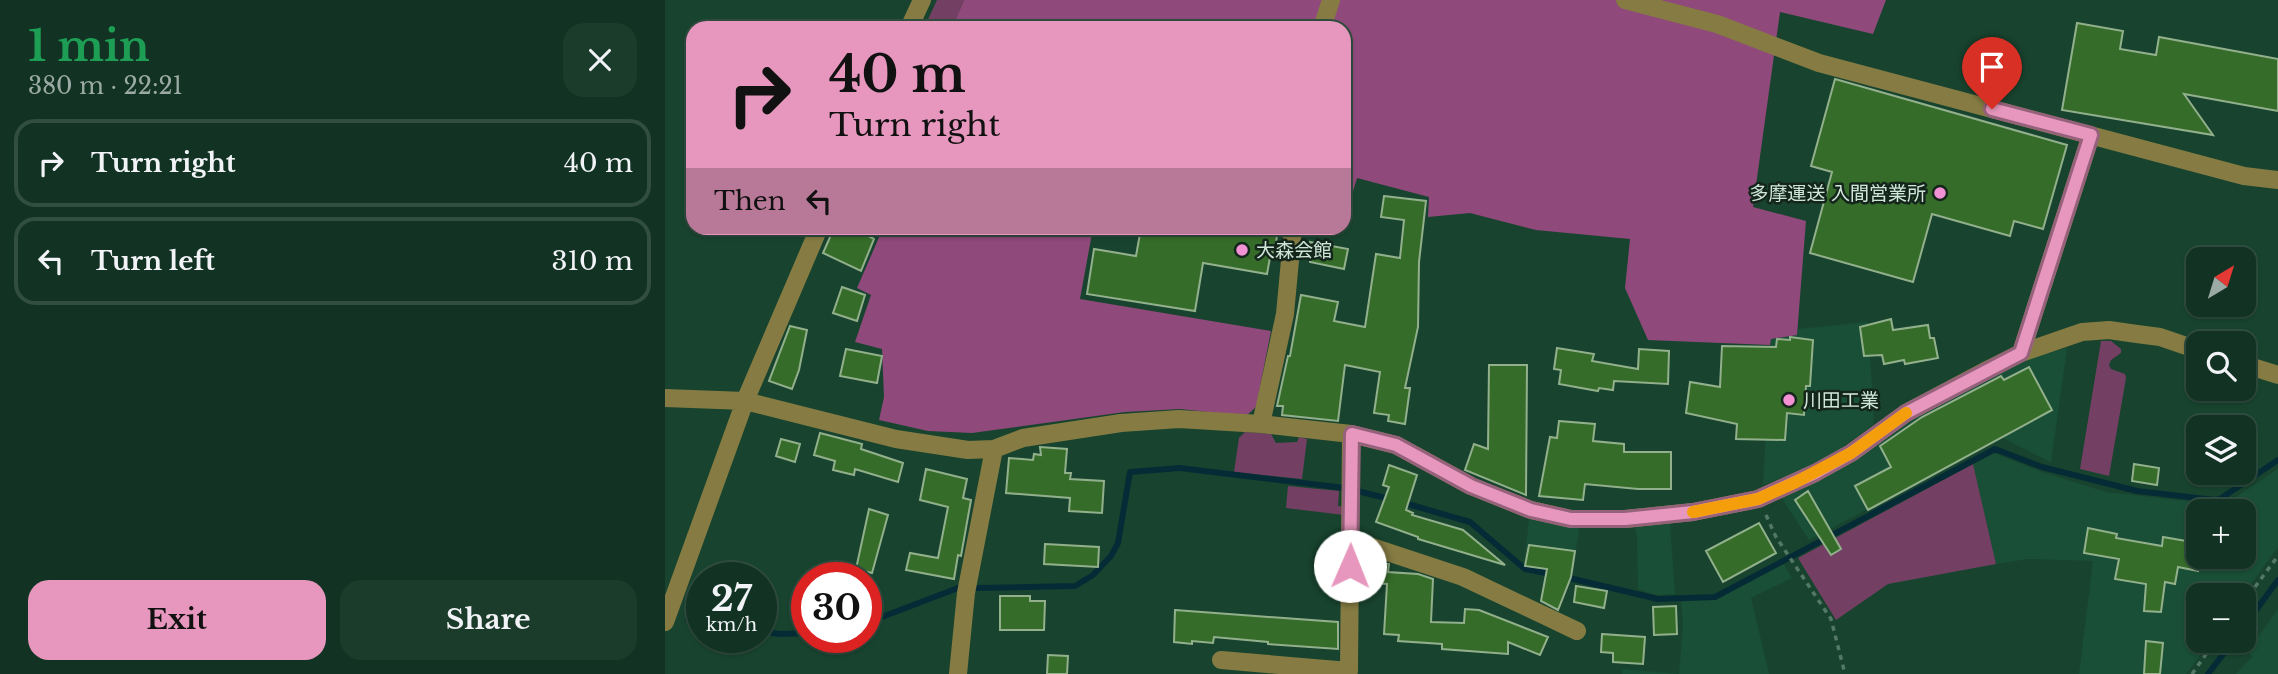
<!DOCTYPE html>
<html lang="en">
<head>
<meta charset="utf-8">
<style>
	body { margin:0; font-family:"Libre Baskerville","Noto Sans JP",serif; background:#1b3b2b; color:#f1f3f6; height:100vh; display:flex; flex-direction:column; font-size:26px; white-space:nowrap }
	* { box-sizing:border-box; margin:0 }
	p { font-size:23px; color:#9caaa6 }
	.icon { flex:none; width:38px; height:38px; fill:none; stroke:currentColor; stroke-width:2; stroke-linecap:round; stroke-linejoin:round }
	.map { position:relative; flex:1; overflow:hidden }
	.sheet { display:flex; flex-direction:column; background:#123323; width:665px }
	.sheet>* { flex:none }
	.guide { position:absolute; left:21px; top:21px; width:665px; height:214px; border-radius:21px; box-shadow:0 2px 5px #0004,0 0 0 2px #314e41; background:#e797bd; color:#111; overflow:hidden }
	.needle { width:46px; rotate:38deg }
	.controls { position:absolute; left:1521px; top:247px; display:grid; gap:14px }
	.controls a { display:grid; place-items:center; width:70px; height:70px; border-radius:14px; background:#123323; box-shadow:0 2px 5px #0004,0 0 0 2px #314e41; font-size:35px }
	.speed { position:absolute; left:21px; top:562px; display:flex; gap:14px; font-size:35px; font-weight:700; text-align:center }
	.speed>* { display:grid; place-content:center; width:91px; height:91px; border-radius:50%; background:#123323; box-shadow:0 2px 5px #0004,0 0 0 2px #314e41; line-height:1 }
	.speed small { font-size:18px; font-weight:400 }
	.speed .limit { border:10px solid #d22; background:#fff; color:#111 }
	.pin { position:absolute; display:grid; place-items:center; width:60px; height:60px; color:#fff; margin:-72px -30px; border-radius:50% 50% 50% 0; rotate:-45deg; box-shadow:0 0 7px #0007 }
	.pin .icon { rotate:45deg }
	.me { position:absolute; width:77px; margin:-38px; rotate:1deg; stroke-linejoin:round; filter:drop-shadow(0 0 5px #0008) }
	.turn { display:flex; align-items:center; gap:24px; height:147px; padding:0 28px; font-size:32px }
	.turn .icon { width:91px; height:91px; stroke-width:2.5 }
	.turn b { display:block; font-size:49px; line-height:60px }
	.then { display:flex; align-items:center; height:66px; padding:0 28px; background:#0003; gap:14px; font-size:26px }
	.round { display:grid; place-items:center; flex:none; width:74px; height:74px; border-radius:21px; background:#1b3b2b }
	.summary { display:flex; align-items:center; justify-content:space-between; height:119px; padding:0 28px }
	h1 { font-size:42px; font-weight:700; line-height:52px; color:#1e9e55 }
	.button { display:flex; gap:14px; margin-top:auto; padding:14px 28px }
	.button a { flex:1; height:80px; border-radius:21px; background:#e797bd; color:#111; font-size:28px; font-weight:700; line-height:80px; text-align:center }
	.button a+a { background:#1b3b2b; color:#f1f3f6 }
	ul { padding:0; list-style:none }
	li { display:flex; align-items:center; gap:21px; height:88px; margin:0 14px 10px; padding:0 14px; border:4px solid #314e41; border-radius:21px }
	li div { flex:1 }
	li b { display:block; font-size:26px }
	li em { font-style:normal }
	main { display:flex; flex:1; min-height:0 }
	.map>svg:first-child { display:block }
	.built { fill:#194f36; fill-rule:evenodd }
	.green { fill:#734063 }
	.forest { fill:#8f497a }
	.lines { fill:none; stroke-linecap:round; stroke-linejoin:round }
	.stream { stroke:#052c36; stroke-width:6 }
	.building { fill:#366c29; stroke:#92b08c; stroke-width:2 }
	.path { stroke:#537866; stroke-width:3.5; stroke-dasharray:5 5; stroke-linecap:butt }
	.minor { stroke:#867c43; stroke-width:18 }
	.route-casing { stroke:#96627b; stroke-width:18 }
	.route { stroke:#e797bd; stroke-width:12 }
	.slow { stroke:#f59e0b; stroke-width:12 }
	.poi-dot { fill:#f391d5; stroke:#14261c; stroke-width:2.5 }
	.labels { text-anchor:middle; dominant-baseline:central; stroke-width:5; stroke-linejoin:round; paint-order:stroke }
	.poi-label { font-size:19px; fill:#cee5d7; stroke:#14261c; text-anchor:start }
</style>
</head>
<body>
<main>
<section class="sheet">
<div class="summary"><div><h1>1 min</h1><p>380 m · 22:21</p></div><a class="round"><svg class="icon" aria-label="close" viewBox="0 0 24 24"><path d="M6 6l12 12M18 6L6 18"/></svg></a></div>
<ul>
<li><svg class="icon" aria-label="right" viewBox="0 0 24 24"><path d="M7 20v-9h11M14 6l5 5-5 5"/></svg><div><b>Turn right</b></div><em>40 m</em></li>
<li><svg class="icon" aria-label="left" viewBox="0 0 24 24"><path d="M17 20v-9H6M10 6l-5 5 5 5"/></svg><div><b>Turn left</b></div><em>310 m</em></li>
</ul>
<div class="button"><a>Exit</a><a>Share</a></div>
</section>
<div class="map">
<svg width="1613" height="674" viewBox="0 0 1613 674">
	<rect width="100%" height="100%" fill="#18442f"/>
	<!-- built -->
	<path class="built" d="M1203,322L1209,424L1167,455L1128,474L1098,485L1106,339L1132,335L1133,329Z
		M1402,348L1386,462L1338,438L1144,540L1116,497L1249,414L1334,370L1374,354Z
		M1329,453L1374,471L1441,492L1556,505L1565,501L1613,469V547L1578,595H1533V640L1546,641L1521,674H1414L1428,561L1363,559L1331,564L1308,464ZM1533,511H1578V556H1533Z
		M864,519L914,528L908,572L859,565Z
		M1005,522L1010,594L990,595L973,589L972,537L970,527Z
		M1117,561L1127,578L1086,598L1104,674H957V669L1014,674L1018,625L1016,599H1051Z
		M1613,609V674H1571L1587,657L1583,651Z"/>
	<!-- green -->
	<path class="green" d="M272,0H299L287,28H259Z
		M1436,341H1446L1456,349V353L1446,360L1444,365L1446,369L1460,374L1461,378L1444,476L1415,469Z
		M580,432L606,434L611,443L632,442L634,437L642,439L637,479L569,472L574,438Z
		M1308,464L1331,564L1223,584L1171,620L1133,558Z
		M623,486L674,491L673,506L680,507L679,515L621,508Z"/>
	<!-- forest -->
	<path class="forest" d="M299,0H1221L1208,34L1115,12L1088,207L1141,221L1132,335L1106,339L1105,345L983,340L960,288L965,239L871,230L805,213L763,217L764,197L692,178L687,195L679,193V28H287Z
		M218,228H428L415,299L606,331L591,407L581,416L515,409L460,412L307,433L263,431L214,420L219,397L217,349L190,342L206,295L192,288Z"/>
	<g class="lines">
		<!-- stream -->
		<path class="stream" d="M736,502L805,522L860,569L886,574
			M900,577L993,599L1050,597L1330,449L1377,467L1472,491L1550,500L1555,499L1613,460
			M311,588L410,586L428,575L446,556L453,543L465,472L515,468L680,488L725,499
			M23,620L37,623
			M201,623L293,588
			M1578,628L1613,580
			M96,631L114,634L142,633
			M1543,674L1569,640"/>
	</g>
	<!-- building -->
	<path class="building" d="M1412,23L1458,31L1455,49L1491,55L1494,37L1613,59V111L1519,94L1548,135L1397,110Z
		M1170,79L1402,145L1378,229L1349,221L1345,236L1267,214L1248,282L1145,253L1167,172L1146,166Z
		M719,196L761,201L754,262L753,327L740,388H745L740,424L723,421L724,415L709,413L715,372L680,365L673,421L617,415L618,406H612L623,356H625L636,295L673,302L669,321L700,327L711,254L735,258L739,220L716,217Z
		M169,228H189L209,239L196,271L158,253Z
		M476,228H612L611,253L606,252L602,274L538,263L530,311L422,294L429,249L471,256Z
		M645,242L683,249L679,269L645,262Z
		M177,287L200,295L192,321L168,313Z
		M1226,319L1228,330L1263,325L1265,338H1269L1273,358L1240,364L1239,360L1219,364L1217,355L1199,356L1195,327Z
		M125,326L142,330L134,370L127,389L104,381Z
		M1125,337L1148,340L1145,386H1141L1139,415L1122,413L1120,440L1071,439L1072,424L1021,413L1025,382L1055,387L1057,346L1111,347L1112,339L1125,340Z
		M892,348L929,354L927,361L973,369L974,349L1004,351L1003,384L949,381L948,390L934,388L933,391L894,384L896,370L889,369Z
		M181,349L217,356L212,383L175,376Z
		M824,365H862L861,495L800,470L809,444L823,449Z
		M1364,367L1387,410L1203,510L1190,486L1226,467L1215,446L1257,417L1336,376L1339,380Z
		M894,421L930,424L928,441L959,444V452H1006V489H973L920,484L918,500L874,496L885,437L892,438Z
		M155,433L197,444L196,449L238,463L233,482L190,469L189,475L168,470L170,461L149,455Z
		M116,439L135,444L130,462L111,456Z
		M375,447L402,449L400,473H406L405,479L439,481L437,513L404,511L405,498L341,493L344,458L368,460L369,454L376,455Z
		M1469,464L1494,468L1492,485L1467,481Z
		M724,465L752,475L741,510L748,513L747,515L798,530L840,565L753,539V537L711,522L724,487L718,485Z
		M261,469L302,479L298,498L306,500L296,556L293,555L289,579L241,570L245,553L273,558L283,507L255,500Z
		M1143,491L1176,549L1166,555L1130,500Z
		M204,509L223,515L207,573L191,569Z
		M1094,523L1111,553L1058,582L1041,551Z
		M1423,528L1452,534L1451,538L1497,546L1498,537L1533,543V571L1513,567L1510,584L1500,582L1496,612L1479,611L1481,584L1450,579L1454,559L1419,553Z
		M380,544L434,547L433,567L379,564Z
		M864,545L910,551L906,577L893,610L876,601L882,569L860,566Z
		M699,561L724,564L723,572L753,574L768,579L766,622L799,623L800,609L814,610L883,637L875,655L843,642V654L777,649V644L733,641L734,635L719,634L722,584L696,582Z
		M911,586L942,591L939,608L909,602Z
		M335,596H365V601H380L379,630H335Z
		M1011,606L1012,634L989,635L988,607Z
		M510,610L673,622V649L603,644V642L549,637L548,643L527,641V644L509,642Z
		M937,634L980,637L978,664L948,662V653L936,652Z
		M1481,641L1498,643L1495,674H1479Z
		M383,655L403,656L402,674H382Z"/>
	<g class="lines">
		<!-- path -->
		<path class="path" d="M1101,515L1111,537L1166,619L1180,674
			M1578,603L1613,556
			M1527,674L1551,640"/>
		<!-- minor -->
		<path class="minor" d="M960,0L1052,24L1154,63L1579,176L1613,180
			M244,28L257,0
			M657,28L666,0
			M1356,353L1426,135
			M1578,364L1613,375
			M0,398L80,401L231,439L303,450L329,449L358,438L456,423L514,419L596,424L686,434L731,445L806,486L866,510L906,519H960L1028,512L1093,499L1150,473L1186,453L1241,413L1324,369L1356,353L1417,332L1444,330L1472,334L1495,337L1533,350
			M596,424L620,314L628,228
			M686,540L798,577L912,631
			M0,622L80,401L154,228
			M556,660L684,671L686,434
			M293,674L301,593L329,449"/>
	</g>
	<g class="lines">
		<defs>
			<path id="route" d="M685,566L687,434L731,445L806,486L866,510L906,519H960L1028,512L1093,499L1150,473L1186,453L1241,413L1356,353L1426,135L1327,109"/>
		</defs>
		<!-- route casing -->
		<use href="#route" class="route-casing"/>
		<!-- route -->
		<use href="#route" class="route"/>
		<!-- slow -->
		<path class="slow" d="M1028,512L1093,499L1131,482L1186,453L1241,413"/>
	</g>
	<!-- markers -->
	<g class="poi-dot">
		<circle cx="1275" cy="193" r="7"/>
		<circle cx="577" cy="250" r="7"/>
		<circle cx="1124" cy="400" r="7"/>
	</g>
	<g class="labels">
		<!-- poi labels -->
		<g class="poi-label">
			<text x="1261" y="193" text-anchor="end">多摩運送 入間営業所</text>
			<text x="591" y="250">大森会館</text>
			<text x="1138" y="400">川田工業</text>
		</g>
	</g>
</svg>
<div class="controls">
<a><svg class="needle" viewBox="-14 -14 28 28"><path d="M0-13l5 13h-10z" fill="#e53935"/><path d="M0 13l5-13h-10z" fill="#9caaa6"/></svg></a>
<a><svg class="icon" aria-label="search" viewBox="0 0 24 24"><circle cx="10" cy="10" r="6"/><path d="M15 15l6 6"/></svg></a>
<a><svg class="icon" aria-label="layers" viewBox="0 0 24 24"><path d="M12 4l9 5-9 5-9-5zM3 14l9 5 9-5"/></svg></a>
<a>+</a>
<a>−</a>
</div>
<div class="speed"><div>27<small>km/h</small></div><div class="limit">30</div></div>
<div class="pin" style="left:1327px;top:109px;background:#d93025"><svg class="icon" aria-label="arrive" viewBox="0 0 24 24"><path d="M6 21V4h12l-3 4 3 4H6"/></svg></div>
<svg class="me" style="left:685px;top:566px" viewBox="-20 -20 40 40"><circle r="19" fill="#fff"/><path d="M0-13L10 11 0 6-10 11z" fill="#e797bd"/></svg>
<div class="guide">
<div class="turn"><svg class="icon" aria-label="right" viewBox="0 0 24 24"><path d="M7 20v-9h11M14 6l5 5-5 5"/></svg><div><b>40 m</b>Turn right</div></div>
<div class="then">Then<svg class="icon" aria-label="left" viewBox="0 0 24 24"><path d="M17 20v-9H6M10 6l-5 5 5 5"/></svg></div>
</div>
</div>
</main>
</body>
</html>
